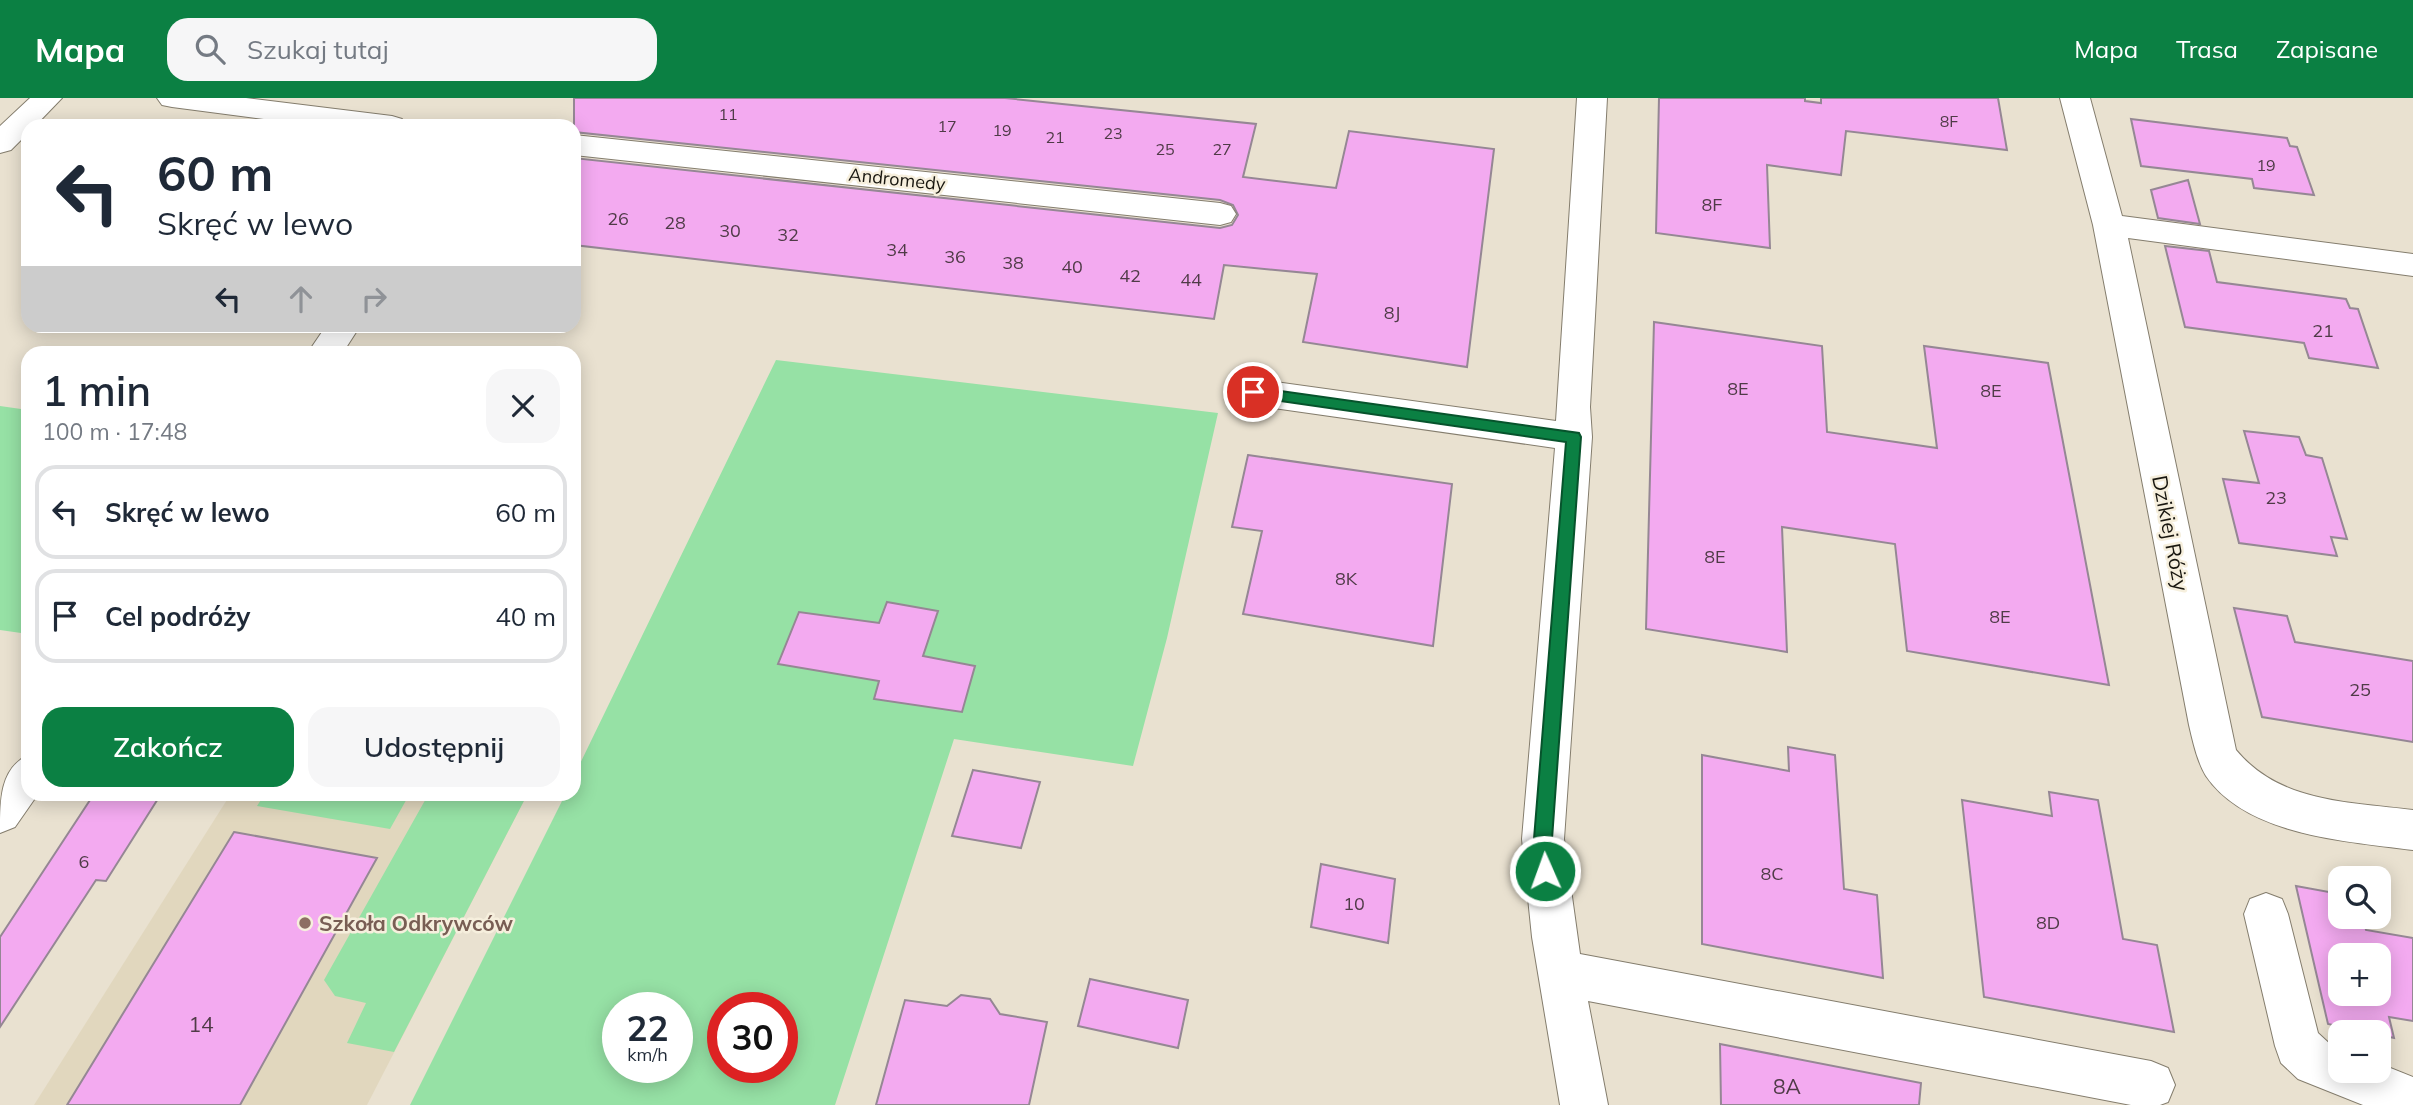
<!DOCTYPE html>
<html lang="pl">
<head>
<meta charset="utf-8">
<style>
	body { margin:0; font-family:Mulish,sans-serif; background:#f6f6f7; color:#1f2937; height:100vh; display:flex; flex-direction:column; font-size:26px; white-space:nowrap }
	* { box-sizing:border-box; margin:0 }
	p { font-size:23px; color:#747a83 }
	.icon { flex:none; width:38px; height:38px; fill:none; stroke:currentColor; stroke-width:2; stroke-linecap:round; stroke-linejoin:round }
	.map { position:relative; flex:1; overflow:hidden }
	.drawer { position:absolute; left:21px; top:248px; width:560px; height:455px; display:flex; flex-direction:column; background:#fff; border-radius:21px; box-shadow:0 4px 18px #0003 }
	.drawer>* { flex:none }
	.hud { position:absolute; left:21px; top:21px; width:560px; height:214px; border-radius:21px; box-shadow:0 4px 18px #0003; background:#fff; color:#1f2937; overflow:hidden }
	.tools { position:absolute; left:2328px; top:768px; display:grid; gap:14px }
	.tools a { display:grid; place-items:center; width:63px; height:63px; border-radius:14px; background:#fff; box-shadow:0 4px 18px #0003; font-size:35px }
	.speed { position:absolute; left:602px; top:894px; display:flex; gap:14px; font-size:35px; font-weight:700; text-align:center }
	.speed>* { display:grid; place-content:center; width:91px; height:91px; border-radius:50%; background:#fff; box-shadow:0 4px 18px #0003; line-height:1 }
	.speed small { font-size:18px; font-weight:400 }
	.speed .limit { border:10px solid #d22; background:#fff; color:#111 }
	.pin { position:absolute; display:grid; place-items:center; width:60px; height:60px; color:#fff; margin:-30px; border:4px solid #fff; border-radius:50%; box-shadow:0 2px 7px #0007 }
	.me { position:absolute; width:77px; margin:-38px; rotate:358deg; stroke-linejoin:round; filter:drop-shadow(0 0 5px #0008) }
	.turn { display:flex; align-items:center; gap:24px; height:147px; padding:0 21px; font-size:32px }
	.turn .icon { width:91px; height:91px; stroke-width:2.5 }
	.turn b { display:block; font-size:49px; line-height:60px }
	.lanes { display:flex; align-items:center; height:66px; padding:0 21px; background:#0003; justify-content:center; gap:35px; direction:ltr }
	.lanes .off { opacity:.35 }
	.round { display:grid; place-items:center; flex:none; width:74px; height:74px; border-radius:21px; background:#f6f6f7 }
	.headline { display:flex; align-items:center; justify-content:space-between; height:119px; padding:0 21px }
	h1 { font-size:42px; font-weight:600; line-height:52px }
	.cta { display:flex; gap:14px; margin-top:auto; padding:14px 21px }
	.cta a { flex:1; height:80px; border-radius:21px; background:#0b8043; color:#fff; font-size:28px; font-weight:600; line-height:80px; text-align:center }
	.cta a+a { background:#f6f6f7; color:#1f2937 }
	ul { padding:0; list-style:none }
	li { display:flex; align-items:center; gap:21px; height:94px; margin:0 14px 10px; padding:0 7px; border:4px solid #e0e1e3; border-radius:21px }
	li div { flex:1 }
	li b { display:block; font-size:26px }
	li em { font-style:normal }
	header { display:flex; align-items:center; gap:42px; box-sizing:border-box; height:98px; padding:0 35px; background:#0b8043; color:#fff }
	header strong { font-size:33px }
	nav { display:flex; gap:38px; margin-inline-start:auto; font-size:24px }
	.search { width:490px; height:63px; background:#f6f6f7; display:flex; align-items:center; gap:18px; box-sizing:border-box; padding:0 24px; border-radius:21px; color:#747a83; font-size:26px }
	.map>svg:first-child { display:block }
	.built { fill:#e1d7be }
	.green { fill:#96e1a5; fill-rule:evenodd }
	.building { fill:#f3aaf0; stroke:#958794; stroke-width:2; fill-rule:evenodd }
	.lines { fill:none; stroke-linecap:round; stroke-linejoin:round }
	.minor-casing { stroke:#847d6d; stroke-width:2 }
	.minor { fill:#fff; fill-rule:evenodd }
	.route { fill:#0b8043; stroke:#07532c; stroke-width:2 }
	.education-dot { fill:#8d6e63; stroke:#f6efdd; stroke-width:2.5 }
	.labels { text-anchor:middle; dominant-baseline:central; stroke-width:5; stroke-linejoin:round; paint-order:stroke }
	.far-number-label { font-size:16px; fill:#4f3b47 }
	.far-street-label { font-size:18px; fill:#18160f; stroke:#f6efdd }
	.number-label { font-size:18px; fill:#4f3b47 }
	.street-label { font-size:21px; fill:#18160f; stroke:#f6efdd }
	.education-label { font-size:21px; font-weight:bold; fill:#785e54; stroke:#f6efdd; text-anchor:start }
	.near-number-label { font-size:21px; fill:#4f3b47 }
</style>
</head>
<body>
<header>
<strong>Mapa</strong>
<div class="search"><svg class="icon" aria-label="search" viewBox="0 0 24 24"><circle cx="10" cy="10" r="6"/><path d="M15 15l6 6"/></svg>Szukaj tutaj</div>
<nav><a>Mapa</a><a>Trasa</a><a>Zapisane</a></nav>
</header>
<div class="map">
<svg width="2413" height="1007" viewBox="0 0 2413 1007">
	<rect width="100%" height="100%" fill="#e9e1d0"/>
	<!-- built -->
	<path class="built" d="M230,697H527L367,1007H34Z"/>
	<!-- green -->
	<path class="green" d="M776,262L1218,315L1167,540L1133,668L954,641L835,1007H410L565,697L574,696V678ZM618,910H677V970H618ZM723,910H782V970H723Z
		M0,308L28,312V536L0,532Z
		M264,697V696L409,697L390,731L257,708Z
		M428,697H527L394,954L347,945L366,905L335,898L324,882Z"/>
	<!-- building -->
	<path class="building" d="M574,0H1005L1256,26L1243,79L1336,90L1349,33L1494,51L1467,269L1303,244L1317,176L1224,167L1214,221L574,147V60L1220,130L1232,127L1238,117L1233,107L1220,102L574,34Z
		M1659,0H1805V3L1821,5V0H1998L2007,52L1846,33L1841,77L1767,67L1770,150L1656,135Z
		M2131,21L2287,40L2290,48L2297,49L2314,97L2254,90L2252,81L2141,68Z
		M2188,82L2200,126L2158,120L2151,92Z
		M2165,148L2209,153L2217,184L2346,201L2350,210L2358,211L2378,270L2309,260L2304,245L2185,229Z
		M1654,224L1822,248L1827,334L1937,350L1924,248L2048,265L2109,587L1907,553L1895,446L1782,429L1787,554L1646,531Z
		M2244,333L2299,339L2306,357L2322,360L2347,441L2331,439L2337,458L2239,445L2223,381L2259,385Z
		M1248,357L1452,386L1433,548L1243,516L1262,433L1232,429Z
		M887,504L938,513L923,558L975,568L962,614L874,601L879,583L778,566L799,514L879,525Z
		M2234,510L2287,518L2295,544L2413,563V644L2262,619Z
		M1788,649L1835,657L1844,791L1877,797L1883,880L1702,846V657L1789,673Z
		M973,672L1040,684L1021,750L952,738Z
		M2049,694L2098,702L2123,841L2157,847L2174,934L1984,899L1962,702L2052,718Z
		M94,696H161L106,783L96,782L0,929V839Z
		M234,734L377,760L240,1007H67Z
		M1321,766L1395,781L1388,845L1311,829Z
		M2296,788L2340,796V819H2363L2366,832L2413,840V923L2389,919L2394,940L2328,926ZM2340,858H2378V896H2340Z
		M1090,881L1188,902L1178,950L1078,928Z
		M961,897L990,901L1000,916L1047,924L1029,1007H876L905,902L947,908Z
		M1720,946L1921,985L1919,1007H1721Z"/>
	<g class="lines">
		<defs>
			<path id="minor" d="M30,0H62L35,28H28V35L11,52L0,55V28Z
				M157,0H246L392,18L402,21L407,28H318L172,9L162,7Z
				M1577,0H1607L1590,309L1592,339L1564,741L1580,856L2151,963L2168,970L2175,987L2168,1004L2160,1007H2131L1588,903L1608,1007H1560L1532,839L1522,741L1555,350L1253,307L1241,303L1236,294L1241,285L1253,281L1556,323Z
				M2060,0H2090L2122,118L2413,156V178L2128,140L2236,652C2280,705 2349,704 2413,712V752C2347,743 2247,738 2206,678C2197,663 2193,644 2189,627L2093,127Z
				M574,37L1220,105L1231,108L1236,116L1231,124L1220,127L574,57Z
				M326,228H360L342,256H307Z
				M28,657V696H38L15,729L0,735C0,701 0,671 28,657Z
				M2266,795L2282,801L2288,816L2318,935L2331,947L2340,950V973H2378V965L2413,979V1007H2363L2298,981L2281,965L2275,948L2244,816L2250,801Z"/>
		</defs>
		<!-- minor casing -->
		<use href="#minor" class="minor-casing"/>
		<!-- minor -->
		<use href="#minor" class="minor"/>
	</g>
	<!-- route -->
	<path class="route" d="M1253,289L1579,335L1581,339L1552,741L1554,773L1551,779L1545,781L1538,779L1534,741L1566,344L1253,299L1246,294Z"/>
	<!-- markers -->
	<circle class="education-dot" cx="305" cy="825" r="7"/>
	<g class="labels">
		<!-- far-number labels -->
		<g class="far-number-label">
			<text x="728" y="16">11</text>
			<text x="1949" y="23">8F</text>
			<text x="947" y="28">17</text>
			<text x="1002" y="32">19</text>
			<text x="1113" y="35">23</text>
			<text x="1055" y="39">21</text>
			<text x="1165" y="51">25</text>
			<text x="1222" y="51">27</text>
			<text x="2266" y="67">19</text>
		</g>
		<!-- far-street labels -->
		<g class="far-street-label">
			<text transform="translate(897 81) rotate(6)">Andromedy</text>
		</g>
		<!-- number labels -->
		<g class="number-label">
			<text x="1712" y="106">8F</text>
			<text x="618" y="120">26</text>
			<text x="675" y="124">28</text>
			<text x="730" y="132">30</text>
			<text x="788" y="136">32</text>
			<text x="897" y="151">34</text>
			<text x="955" y="158">36</text>
			<text x="1013" y="164">38</text>
			<text x="1072" y="168">40</text>
			<text x="1130" y="177">42</text>
			<text x="1191" y="181">44</text>
			<text x="1392" y="214">8J</text>
			<text x="2323" y="232">21</text>
			<text x="1738" y="290">8E</text>
			<text x="1991" y="292">8E</text>
			<text x="2276" y="399">23</text>
			<text x="1715" y="458">8E</text>
			<text x="1346" y="480">8K</text>
			<text x="2000" y="518">8E</text>
			<text x="2360" y="591">25</text>
			<text x="84" y="763">6</text>
			<text x="1772" y="775">8C</text>
			<text x="1354" y="805">10</text>
			<text x="2048" y="824">8D</text>
		</g>
		<!-- street labels -->
		<g class="street-label">
			<text transform="translate(2171 435) rotate(79)">Dzikiej Róży</text>
		</g>
		<!-- education labels -->
		<g class="education-label">
			<text x="319" y="825">Szkoła Odkrywców</text>
		</g>
		<!-- near-number labels -->
		<g class="near-number-label">
			<text x="201" y="926">14</text>
			<text x="1787" y="988">8A</text>
		</g>
	</g>
</svg>
<div class="tools">
<a><svg class="icon" aria-label="search" viewBox="0 0 24 24"><circle cx="10" cy="10" r="6"/><path d="M15 15l6 6"/></svg></a>
<a>+</a>
<a>−</a>
</div>
<div class="speed"><div>22<small>km/h</small></div><div class="limit">30</div></div>
<div class="pin" style="left:1253px;top:294px;background:#d93025"><svg class="icon" aria-label="arrive" viewBox="0 0 24 24"><path d="M6 21V4h12l-3 4 3 4H6"/></svg></div>
<svg class="me" style="left:1545px;top:773px" viewBox="-20 -20 40 40"><circle r="17" fill="#0b8043" stroke="#fff" stroke-width="3"/><path d="M0-11L8 9 0 5-8 9z" fill="#fff"/></svg>
<div class="hud">
<div class="turn"><svg class="icon" aria-label="left" viewBox="0 0 24 24"><path d="M17 20v-9H6M10 6l-5 5 5 5"/></svg><div><b>60 m</b>Skręć w lewo</div></div>
<div class="lanes"><svg class="icon" aria-label="left" viewBox="0 0 24 24"><path d="M17 20v-9H6M10 6l-5 5 5 5"/></svg><svg class="icon off" aria-label="ahead" viewBox="0 0 24 24"><path d="M12 20V5M6 11l6-6 6 6"/></svg><svg class="icon off" aria-label="right" viewBox="0 0 24 24"><path d="M7 20v-9h11M14 6l5 5-5 5"/></svg></div>
</div>
<section class="drawer">
<div class="headline"><div><h1>1 min</h1><p>100 m · 17:48</p></div><a class="round"><svg class="icon" aria-label="close" viewBox="0 0 24 24"><path d="M6 6l12 12M18 6L6 18"/></svg></a></div>
<ul>
<li><svg class="icon" aria-label="left" viewBox="0 0 24 24"><path d="M17 20v-9H6M10 6l-5 5 5 5"/></svg><div><b>Skręć w lewo</b></div><em>60 m</em></li>
<li><svg class="icon" aria-label="arrive" viewBox="0 0 24 24"><path d="M6 21V4h12l-3 4 3 4H6"/></svg><div><b>Cel podróży</b></div><em>40 m</em></li>
</ul>
<div class="cta"><a>Zakończ</a><a>Udostępnij</a></div>
</section>
</div>
</body>
</html>
